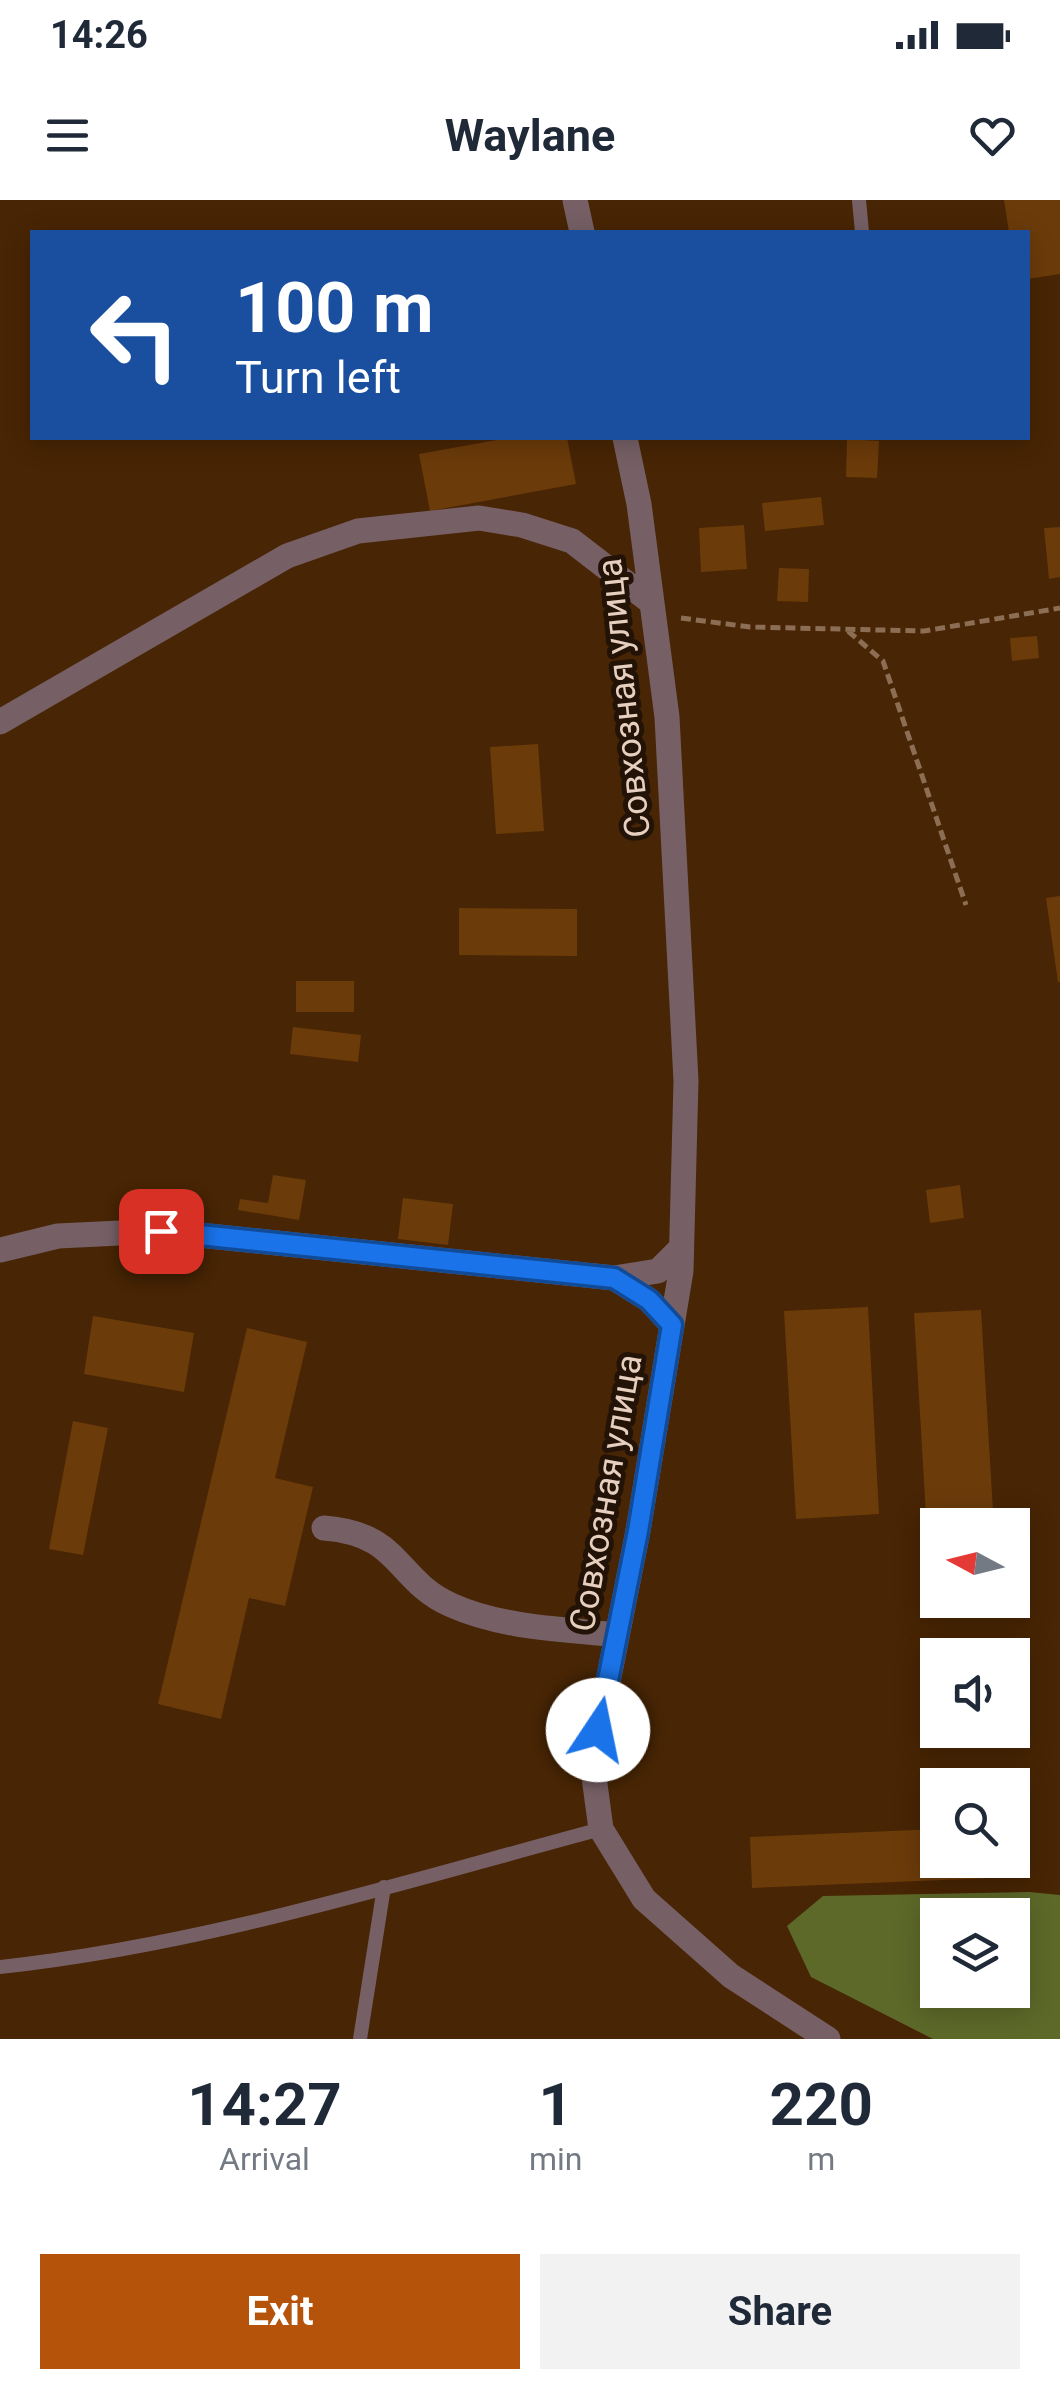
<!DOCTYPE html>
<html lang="en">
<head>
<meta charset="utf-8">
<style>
	body { margin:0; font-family:Roboto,sans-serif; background:#f2f2f3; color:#1f2937; height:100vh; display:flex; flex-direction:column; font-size:38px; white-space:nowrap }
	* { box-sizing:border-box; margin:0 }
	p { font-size:32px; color:#747a83 }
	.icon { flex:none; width:55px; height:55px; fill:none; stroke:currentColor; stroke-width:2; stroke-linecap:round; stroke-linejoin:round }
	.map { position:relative; height:1839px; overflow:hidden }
	.details { display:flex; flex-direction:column; background:#fff; flex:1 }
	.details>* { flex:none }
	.banner { position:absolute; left:30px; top:30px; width:1000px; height:210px; border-radius:0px; box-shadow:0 5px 25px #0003; background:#1a4fa0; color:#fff; overflow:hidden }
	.needle { width:65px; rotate:277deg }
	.fabs { position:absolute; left:920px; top:1308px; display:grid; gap:20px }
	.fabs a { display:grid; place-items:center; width:110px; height:110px; border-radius:0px; background:#fff; box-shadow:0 5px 25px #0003; font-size:50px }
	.pin { position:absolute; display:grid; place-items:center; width:85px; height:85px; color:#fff; margin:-42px; border-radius:20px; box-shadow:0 5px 15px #0006 }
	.me { position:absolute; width:110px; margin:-55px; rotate:11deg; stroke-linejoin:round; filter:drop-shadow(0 0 8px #0008) }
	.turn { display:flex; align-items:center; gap:35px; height:210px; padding:0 40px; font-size:45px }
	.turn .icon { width:130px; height:130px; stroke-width:2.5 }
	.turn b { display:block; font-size:70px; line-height:85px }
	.eta { display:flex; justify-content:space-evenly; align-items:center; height:170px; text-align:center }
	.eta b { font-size:60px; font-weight:700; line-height:70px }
	.cta { display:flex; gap:20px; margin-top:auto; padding:20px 40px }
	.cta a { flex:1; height:115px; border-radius:0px; background:#b45309; color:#fff; font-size:40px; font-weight:700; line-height:115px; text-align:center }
	.cta a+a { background:#f2f2f3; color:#1f2937 }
	.status { display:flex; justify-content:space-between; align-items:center; height:70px; padding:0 50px; background:#fff; direction:ltr }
	.status svg { height:28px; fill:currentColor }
	header { display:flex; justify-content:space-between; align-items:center; height:130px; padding:0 40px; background:#fff; font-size:45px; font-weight:700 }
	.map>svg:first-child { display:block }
	.forest { fill:#5d6929; fill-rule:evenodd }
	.building { fill:#6c3b0a }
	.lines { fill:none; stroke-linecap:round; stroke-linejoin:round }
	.path { stroke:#8c6e54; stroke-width:5; stroke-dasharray:10 5; stroke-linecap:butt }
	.service { stroke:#766066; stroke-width:14 }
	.minor { stroke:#766066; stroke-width:25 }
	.route-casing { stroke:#114b97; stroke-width:25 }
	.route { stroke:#1a73e8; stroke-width:18 }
	.labels { text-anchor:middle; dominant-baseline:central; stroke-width:10; stroke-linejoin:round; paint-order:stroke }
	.street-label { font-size:35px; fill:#e6cfbe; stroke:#231307 }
</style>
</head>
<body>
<div class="status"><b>14:26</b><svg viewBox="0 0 49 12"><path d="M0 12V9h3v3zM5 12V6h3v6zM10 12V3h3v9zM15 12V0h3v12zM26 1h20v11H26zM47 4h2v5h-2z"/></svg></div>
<header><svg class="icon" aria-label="menu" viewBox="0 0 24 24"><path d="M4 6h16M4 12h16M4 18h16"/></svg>Waylane<svg class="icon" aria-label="heart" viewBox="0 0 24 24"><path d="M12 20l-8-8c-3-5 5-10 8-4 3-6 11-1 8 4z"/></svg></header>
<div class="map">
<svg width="1060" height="1839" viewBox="0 0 1060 1839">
	<rect width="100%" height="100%" fill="#482504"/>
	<!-- forest -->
	<path class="forest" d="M1029,1692L1060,1695V1839H933L811,1777L787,1726L823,1696ZM938,1715H1012V1790H938Z"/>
	<!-- building -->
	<path class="building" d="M1004,0H1060V74L1028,79V32H1009Z
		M508,238H567L576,284L430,311L419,254Z
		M847,239L879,241L877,278L846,277Z
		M821,297L824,325L765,331L762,303Z
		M744,325L747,369L701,372L699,328Z
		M1060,327V377L1049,379L1044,328Z
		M779,368L809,369L808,402L777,401Z
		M1037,436L1039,458L1012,461L1010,438Z
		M538,544L544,631L496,634L490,547Z
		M1060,696V782H1058L1046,698Z
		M459,708L577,709V756L459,755Z
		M296,781H354V812H296Z
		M293,827L361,835L358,862L290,854Z
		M273,975L306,980L299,1020L238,1010L240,999L268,1003Z
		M960,985L964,1018L930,1023L926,990Z
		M403,998L453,1004L448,1045L398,1039Z
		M868,1107L879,1314L796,1319L784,1111Z
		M981,1110L993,1311L926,1315L914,1113Z
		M93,1116L194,1133L184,1192L84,1174Z
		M247,1128L307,1142L275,1278L313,1287L285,1406L249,1398L221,1519L158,1504Z
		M73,1221L108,1228L83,1355L49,1349Z
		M938,1629V1660H1014L1015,1677L752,1688L750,1637Z"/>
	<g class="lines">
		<!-- path -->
		<path class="path" d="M681,418L750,427L924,431L1060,408
			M848,431L883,461L966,705"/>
		<!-- service -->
		<path class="service" d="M859,0L862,32
			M0,1767C205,1745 403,1682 601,1629
			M360,1839L384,1687"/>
		<!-- minor -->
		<path class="minor" d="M575,0L582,32
			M625,238L639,304L667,517L686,881L681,1071L638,1331L592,1562L601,1629L644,1699L731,1776L828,1839
			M0,522L287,356L358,331L479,318L522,325L572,341L651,402
			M0,1050L58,1036L161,1031L614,1078L658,1071L680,1049
			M614,1078L649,1100L672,1125
			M324,1328C402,1334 394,1379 451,1405C502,1428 562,1429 617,1435"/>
	</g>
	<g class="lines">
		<defs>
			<path id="route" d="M161,1031L614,1078L649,1100L672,1125L638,1331L598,1530"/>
		</defs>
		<!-- route casing -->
		<use href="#route" class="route-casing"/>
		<!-- route -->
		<use href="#route" class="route"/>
	</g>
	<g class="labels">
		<!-- street labels -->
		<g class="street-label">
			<text transform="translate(624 498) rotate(-96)">Совхозная улица</text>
			<text transform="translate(606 1293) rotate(-80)">Совхозная улица</text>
		</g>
	</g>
</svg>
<div class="fabs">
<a><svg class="needle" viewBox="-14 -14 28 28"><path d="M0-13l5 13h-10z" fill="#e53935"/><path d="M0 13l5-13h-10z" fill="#747a83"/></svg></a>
<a><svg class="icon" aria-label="sound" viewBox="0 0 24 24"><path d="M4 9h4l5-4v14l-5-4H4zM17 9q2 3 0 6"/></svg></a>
<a><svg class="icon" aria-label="search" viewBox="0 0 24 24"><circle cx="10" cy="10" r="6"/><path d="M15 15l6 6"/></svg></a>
<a><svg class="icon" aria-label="layers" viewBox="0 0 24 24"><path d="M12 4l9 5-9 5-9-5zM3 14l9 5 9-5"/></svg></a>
</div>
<div class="pin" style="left:161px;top:1031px;background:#d93025"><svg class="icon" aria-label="arrive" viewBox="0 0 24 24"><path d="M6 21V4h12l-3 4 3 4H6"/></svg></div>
<svg class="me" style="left:598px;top:1530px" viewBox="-20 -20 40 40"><circle r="19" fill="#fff"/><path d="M0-13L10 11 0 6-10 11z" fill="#1a73e8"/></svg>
<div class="banner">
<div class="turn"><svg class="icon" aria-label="left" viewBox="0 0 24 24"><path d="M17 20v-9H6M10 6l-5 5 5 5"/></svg><div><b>100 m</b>Turn left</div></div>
</div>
</div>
<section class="details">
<div class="eta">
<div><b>14:27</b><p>Arrival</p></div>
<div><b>1</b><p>min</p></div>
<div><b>220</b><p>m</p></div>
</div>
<div class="cta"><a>Exit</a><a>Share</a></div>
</section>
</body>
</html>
